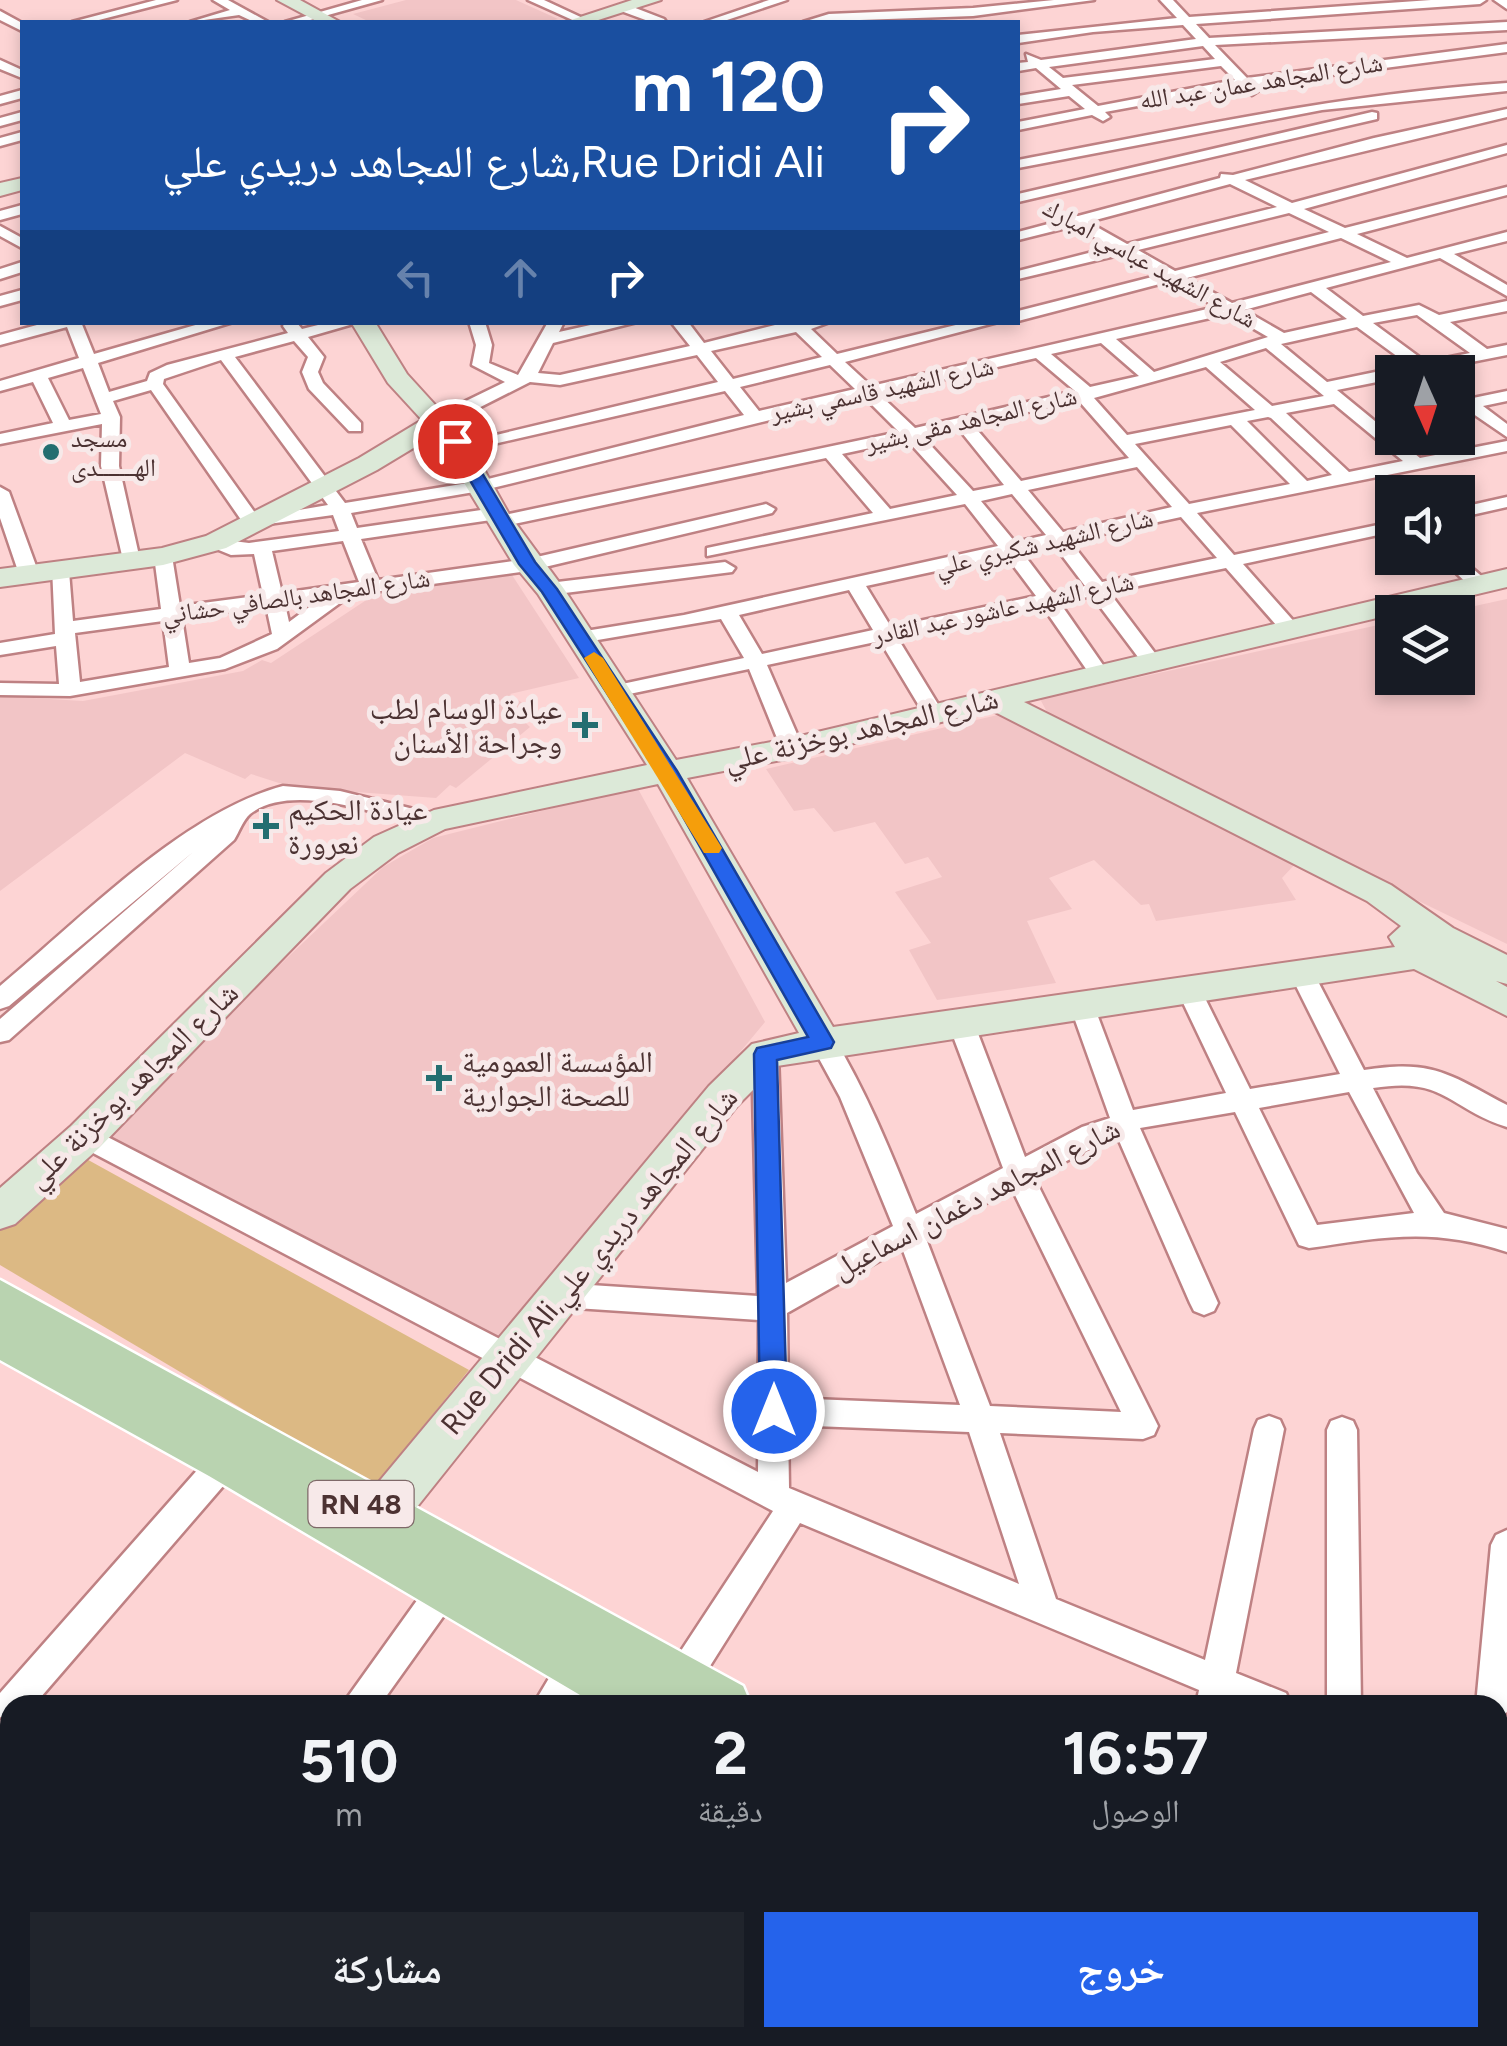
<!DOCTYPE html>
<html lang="ar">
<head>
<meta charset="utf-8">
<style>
	body { margin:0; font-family:Figtree,"Noto Naskh Arabic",sans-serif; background:#20242c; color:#f1f3f6; direction:rtl; height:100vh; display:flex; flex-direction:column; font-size:38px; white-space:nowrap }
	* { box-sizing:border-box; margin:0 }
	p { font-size:32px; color:#9ea1a6 }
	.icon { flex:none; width:55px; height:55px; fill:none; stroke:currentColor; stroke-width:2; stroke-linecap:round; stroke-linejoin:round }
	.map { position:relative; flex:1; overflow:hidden; direction:ltr }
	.sheet { position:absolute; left:0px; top:1695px; width:1508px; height:352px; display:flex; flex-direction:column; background:#171b24; border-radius:30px 30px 0 0; box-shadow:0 5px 15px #0003; direction:rtl }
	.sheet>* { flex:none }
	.top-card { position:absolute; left:20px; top:20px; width:1000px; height:305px; border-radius:0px; box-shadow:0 5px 15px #0003; direction:rtl; background:#1a4fa0; color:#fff; overflow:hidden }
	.needle { width:65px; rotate:177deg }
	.buttons { position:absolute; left:1375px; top:355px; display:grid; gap:20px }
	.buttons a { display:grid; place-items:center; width:100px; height:100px; border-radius:0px; background:#171b24; box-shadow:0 5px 15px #0003; font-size:50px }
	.pin { position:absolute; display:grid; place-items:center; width:85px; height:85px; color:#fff; margin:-42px; border:5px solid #fff; border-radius:50%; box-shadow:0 2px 10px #0007 }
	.me { position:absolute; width:110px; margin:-55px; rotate:0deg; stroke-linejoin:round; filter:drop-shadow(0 0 8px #0008) }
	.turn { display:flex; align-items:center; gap:35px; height:210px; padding:0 30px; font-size:45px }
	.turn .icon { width:130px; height:130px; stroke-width:2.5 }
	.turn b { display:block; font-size:70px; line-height:85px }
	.lanes { display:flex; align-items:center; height:95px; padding:0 30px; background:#0003; justify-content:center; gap:50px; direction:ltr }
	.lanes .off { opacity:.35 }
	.eta { display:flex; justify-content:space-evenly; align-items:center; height:170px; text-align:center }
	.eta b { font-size:60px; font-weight:700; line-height:70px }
	.primary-button { display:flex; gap:20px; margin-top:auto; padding:20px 30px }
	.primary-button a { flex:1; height:115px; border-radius:0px; background:#2563eb; color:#fff; font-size:40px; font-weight:700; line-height:115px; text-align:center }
	.primary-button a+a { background:#20242c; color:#f1f3f6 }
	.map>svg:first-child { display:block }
	.built { fill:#f2c5c6 }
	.green { fill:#dcb984 }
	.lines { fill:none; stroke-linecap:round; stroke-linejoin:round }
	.street-casing { stroke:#be8183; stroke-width:5 }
	.secondary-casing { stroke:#be8183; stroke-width:4 }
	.primary-casing { stroke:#fff; stroke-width:5 }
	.street { fill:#fff; fill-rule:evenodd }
	.secondary { fill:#dce9d8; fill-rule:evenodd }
	.primary { fill:#b9d3b0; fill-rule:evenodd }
	.route { fill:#2563eb; stroke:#184099; stroke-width:2.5 }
	.slow { fill:#f59e0b }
	.poi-dot { fill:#236e70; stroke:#f7e9e9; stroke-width:4 }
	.labels { text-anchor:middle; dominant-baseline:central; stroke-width:10; stroke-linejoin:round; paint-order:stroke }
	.far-street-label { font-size:25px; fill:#4c3232; stroke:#f7e9e9 }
	.far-poi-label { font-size:25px; fill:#4c3232; stroke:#f7e9e9; text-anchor:start }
	.shield { fill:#f7e9e9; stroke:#7f6969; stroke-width:2.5 }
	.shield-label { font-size:28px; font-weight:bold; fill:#4c3232 }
	.poi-label { font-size:30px; fill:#4c3232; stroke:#f7e9e9; text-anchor:start }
	.street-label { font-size:30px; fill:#4c3232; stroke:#f7e9e9 }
</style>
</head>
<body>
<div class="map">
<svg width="1507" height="2046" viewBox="0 0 1507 2046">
	<rect width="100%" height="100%" fill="#fdd4d4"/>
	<!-- built -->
	<path class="built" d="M406,0H516L558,19L546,22H370L353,14Z
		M512,575L579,678L510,694L525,705L513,711L530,727L456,788L450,785L436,798L343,791L279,783L251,774L245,779L185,753L0,891V696L83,701L243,671L262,660L271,663L380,591Z
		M1507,599V944L1053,723L1040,699L1392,622V678H1458V612H1447Z
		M1002,714L1297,862L1282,878L1296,900L1156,921L1149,904L1141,905L1094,860L1049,878L1072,909L1027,921L1056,983L937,1000L909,950L931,943L895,892L942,877L928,857L905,864L875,822L834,832L814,808L794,811L766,769Z
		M637,787L765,1022L493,1349L101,1134L383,867L433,838Z"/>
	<!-- green -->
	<path class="green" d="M81,1156L469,1370L374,1487L0,1265V1231Z"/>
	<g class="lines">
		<defs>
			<path id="street" d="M156,0H177L91,22H72Z
				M213,0H228L268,22H254L239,15L190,22L230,10Z
				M362,0H382L303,22H285Z
				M528,0H544L587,20L577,22Z
				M769,0H787L721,22H704Z
				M1054,0H1094L973,16L803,22L829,14L973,8Z
				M1160,0H1173L1189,17L1431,0H1486L1480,4L1196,24L1209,38L1507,22V30L1215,45L1247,78L1507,44V52L1254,85L1258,91L1252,95L1241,87L1105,112L1110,117L1103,121L1092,115L1018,130V122L1085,109L1069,96L1018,104V96L1061,89L1036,68L1018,71V63L1028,62L1026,54L1041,60L1196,39L1183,25L1093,32L1018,43V35L1177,18ZM1203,46L1215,59L1063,78L1049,67ZM1221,66L1235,80L1098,106L1072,85Z
				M1494,0H1507V9Z
				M625,4L664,19L666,22H651L621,11Z
				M0,11L22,23V31L0,20Z
				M0,60L22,70V78L0,69Z
				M1507,83V91L1322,110L1018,168V160C1181,129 1341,94 1507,83Z
				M22,90V98L0,104V96Z
				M1507,109V117L1245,180L1292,203L1507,145V153L1304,209L1345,228L1507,187V195L1357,234L1407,258L1507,232V241L1454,254L1507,285V296L1440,258L1326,288L1363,316L1419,305L1439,315L1507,301V311L1450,322L1487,349L1507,345V355L1436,369L1437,372H1392V379L1337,390L1420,458L1507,441V451L1197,513L1234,555L1392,522V532L1243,564L1298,626V634H1284L1226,568L1109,592L1161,661L1151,667L1144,665L1092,596L1060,603L1110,675L1100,681L1093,679L1043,607L897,637L944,714L934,720L927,719L880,641L767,665L803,748L792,755L781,748L749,669L615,697L608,695L605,691L608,687L744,658L721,619L580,643L570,637L573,633L684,615L998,546L965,504L707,556V548L873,513L826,458L500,527L491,520L361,539L378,580L528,559L766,504L775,509L772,513L528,571L351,595L277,649L225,669L70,696L0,695V683L59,684L56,646L0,655V643L55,634L52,567L59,565L69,571L73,621L161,609L154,556L156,552H170L172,556L180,606L263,595L254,554L231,555L209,546V538L249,543L339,531L333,515L246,527L151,390L113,401L120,417L119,466L140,560L138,564H124L101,466L102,424L0,444V434L53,423L33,382L0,391V381L79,358L67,327L0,345V335L48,322H81L94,354L206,322H233L98,363L109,392L147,381L150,373L167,365L288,333L283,326L285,323H297L302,329L330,322H360L308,337L324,357L318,372L323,383L361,423V431H349L309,389L302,372L308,357L294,341L235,357L345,503L480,481L744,415L725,391L454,453V445L718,382L697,355L560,385L530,382L445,425H433V417L505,382L472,365L476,345L469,322H485L492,345L489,363L518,375L548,322H564L559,332L604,322H637L553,343L538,373L560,375L690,346L671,322H688L704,343L787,322H830L811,329L837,354L968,322H998L845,362L871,386L1216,307L1171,281L1018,321V311L1160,275L1123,254L1018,279V271L1112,247L1074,226L1018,240V232L1063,220L1064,214L1078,216L1220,178L1221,174L1233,175L1374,138ZM1230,184L1277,207L1127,244L1088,222ZM1289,213L1329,232L1175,271L1138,250ZM1341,238L1391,262L1232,303L1187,278ZM1311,292L1347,319L1284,333L1244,310ZM1228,314L1268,337L1154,372L1116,339ZM1417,315L1470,353L1426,362L1373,323ZM1357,327L1409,365L1327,382L1281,344ZM796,332L822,357L733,379L711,351ZM1101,343L1139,376L1090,387L1051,354ZM1266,348L1324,396L1272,406L1220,362ZM1036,358L1075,391L915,428L879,394ZM221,360L328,505L258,517L163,384L164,379ZM830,365L855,389L759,411L740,387ZM1206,367L1255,410L1127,435L1094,398ZM83,368L101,414L69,420L48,378ZM864,397L899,432L504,515L495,508L357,528L351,513L480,491ZM1078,400L1129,458L1021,481L973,425ZM1334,404L1403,461L1349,472L1286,413ZM1268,417L1271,418L1332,475L1307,481L1247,421ZM1231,425L1290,484L1189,504L1135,444ZM958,428L1004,485L973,491L923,437ZM907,440L957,495L890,509L842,454ZM1137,467L1172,507L1063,532L1028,490ZM1012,494L1046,535L1015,542L981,501ZM1181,517L1217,558L1102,582L1070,541ZM343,541L359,582L282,593L272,551ZM1054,545L1085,586L1053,593L1022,552ZM1006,556L1036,596L891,627L866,586ZM849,590L873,630L762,654L739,615ZM320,599L289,622L285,604ZM266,606L272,634L220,658L189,663L182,618ZM163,621L169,667L80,682L75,633Z
				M22,112V120L0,126V118Z
				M1372,112L1377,113V119L1018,202V194Z
				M22,132V140L0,146V138Z
				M22,205V214L0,220V211Z
				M0,226L22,238V248L0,236Z
				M22,262V272L0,279V269Z
				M22,290V300L0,306V296Z
				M1458,390L1473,398L1507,391V401L1483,406L1507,424V437L1466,409L1458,411Z
				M0,487L9,492L39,574L36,578H22L19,574L0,518Z
				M1507,497V507L1458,518V508Z
				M1458,556L1486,580V588H1472L1440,558Z
				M725,562L735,568L732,572L549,595L539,589L549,583Z
				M283,786L340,791L442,816L445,821L434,828C386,817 293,780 250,814C243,820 239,832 234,840L9,1040L0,1042V1019L193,852L9,1006L0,1009V986C80,920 182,813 283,786Z
				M1301,963L1310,966L1364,1070C1433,1059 1448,1074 1507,1105V1127C1447,1108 1446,1076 1373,1088L1417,1173L1444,1213L1507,1229V1252C1432,1227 1385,1237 1309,1248L1299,1245L1235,1112L1140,1128L1218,1303L1214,1311L1204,1315L1194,1311L1190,1303L1117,1136L1034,1177L1158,1426L1154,1435L1143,1439L1000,1433L1056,1599L1205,1660L1254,1429L1258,1420L1269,1416L1280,1420L1284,1429L1236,1673L1286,1693L1291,1705H1196L1199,1690L800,1523L693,1693L681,1697L669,1693L664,1681L669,1669L773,1511L76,1144L72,1137L76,1130L85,1127L94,1130L758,1472L759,1320L560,1307L550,1303L546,1295L550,1287L560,1283L758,1296L752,1054L756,1047H774L778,1054L786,1283L893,1226L840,1097L810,1042L814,1035H832C867,1092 891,1153 916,1214L1003,1168L948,1023L952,1017H970L974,1023L1025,1157L1082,1127L1110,1118L1070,1006L1073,1000H1091L1094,1006L1133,1110L1226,1093L1176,988L1188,979L1200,988L1250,1089L1340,1074L1289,972ZM1349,1092L1414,1213L1317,1225L1259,1108ZM1012,1189L1121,1412L990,1406L925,1236ZM902,1248L960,1405L788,1398L787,1313ZM788,1425L969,1432L1019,1584L789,1488Z
				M1342,1417L1353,1421L1357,1430L1361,1705H1327V1430L1331,1421Z
				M226,1446L237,1450L241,1460L237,1470L34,1705H10V1721L0,1717V1693L215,1450Z
				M1507,1530V1712L1498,1720V1705H1476L1491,1545L1496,1535Z
				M444,1574L455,1578L460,1589L455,1600L380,1705H342L433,1578Z
				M576,1648L588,1653L593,1664L569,1705H533L564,1653Z
				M1498,1781L1507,1785V1821L1498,1817Z
				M1498,1924H1507V1960H1498Z
				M110,2038H151L148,2046H107Z
				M302,2038H345L342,2046H299Z
				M349,2038H392L395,2046H352Z
				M496,2038H545L542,2046H493Z
				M708,2038H746L748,2046H710Z
				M1162,2038H1212L1215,2046H1165Z"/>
			<path id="secondary" d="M277,0H300L340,22H318Z
				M632,0H661L592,22H565Z
				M22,178V190L0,196V183Z
				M351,322H375L407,374L468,441L509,514L564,589L676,760L792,738L1507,569V587L1024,702L1391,885L1453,928L1507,955V984L1496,981L1507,987V1016L1414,969L777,1066L737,1106L381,1552L364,1558L347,1552L340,1536L347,1520L709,1086L752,1044L799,1033L658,784L445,829L398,853L350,889L99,1148L15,1224L0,1229V1188L71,1126L326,873L374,837L434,810L647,765L538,594L514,565L435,435L377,470L226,548L163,565L0,587V569L162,548L206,536L359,458L422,420L388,383ZM991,710L1367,901L1401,926L1389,937L1395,947L833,1027L687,778L792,758Z"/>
			<path id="primary" d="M0,1280L743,1686L751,1705H597L209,1476L0,1360Z
				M1204,2038H1276L1280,2046H1208Z
				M1299,2038H1382L1386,2046H1303Z"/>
		</defs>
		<!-- street casing -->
		<use href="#street" class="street-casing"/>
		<!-- secondary casing -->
		<use href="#secondary" class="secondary-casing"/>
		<!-- primary casing -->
		<use href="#primary" class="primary-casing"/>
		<!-- street -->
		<use href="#street" class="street"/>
		<!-- secondary -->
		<use href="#secondary" class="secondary"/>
		<!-- primary -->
		<use href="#primary" class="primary"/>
	</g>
	<!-- route -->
	<path class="route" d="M449,438L463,441L535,562L557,589L677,771L834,1042L831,1048L777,1060L787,1411L783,1419L774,1423L764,1419L760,1411L754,1054L757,1048L808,1037L657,771L542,592L519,564L447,441Z"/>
	<!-- slow -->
	<path class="slow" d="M594,652L603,658L719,843L722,848L719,853H704L584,658Z"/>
	<!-- markers -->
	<g class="poi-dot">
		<circle cx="51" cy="452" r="10"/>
		<path d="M580 710h10v10h10v10h-10v10h-10v-10h-10v-10h10z"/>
		<path d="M261 811h10v10h10v10h-10v10h-10v-10h-10v-10h10z"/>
		<path d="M434 1063h10v10h10v10h-10v10h-10v-10h-10v-10h10z"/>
	</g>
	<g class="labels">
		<!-- far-street labels -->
		<g class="far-street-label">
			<text transform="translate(1261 81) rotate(-9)">شارع المجاهد عمان عبد الله</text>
			<text transform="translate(1150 263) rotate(29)">شارع الشهيد عباسي امبارك</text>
			<text transform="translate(882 389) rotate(-12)">شارع الشهيد قاسمي بشير</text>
			<text transform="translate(971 419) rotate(-13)">شارع المجاهد مقى بشير</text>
			<text transform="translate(1044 542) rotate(-13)">شارع الشهيد شكيري علي</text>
			<text transform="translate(296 596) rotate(-8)">شارع المجاهد بالصافي حشاني</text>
			<text transform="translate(1003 608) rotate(-12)">شارع الشهيد عاشور عبد القادر</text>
		</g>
		<!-- far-poi labels -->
		<g class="far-poi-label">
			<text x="71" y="438">مسجد<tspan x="71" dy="29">الهـــــــدى</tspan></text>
		</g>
		<!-- shield labels -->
		<rect class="shield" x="308.5" y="1481" width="105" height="46" rx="8"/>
		<g class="shield-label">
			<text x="361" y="1504">RN 48</text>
		</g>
		<!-- poi labels -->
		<g class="poi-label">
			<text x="562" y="708" text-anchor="end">عيادة الوسام لطب<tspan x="562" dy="34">وجراحة الأسنان</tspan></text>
			<text x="288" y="809">عيادة الحكيم<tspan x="288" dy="34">نعرورة</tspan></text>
			<text x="462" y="1061">المؤسسة العمومية<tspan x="462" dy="34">للصحة الجوارية</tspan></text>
		</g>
		<!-- street labels -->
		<g class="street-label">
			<text transform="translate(861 729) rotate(-13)">شارع المجاهد بوخزنة علي</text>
			<text transform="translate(132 1085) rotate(-44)">شارع المجاهد بوخزنة علي</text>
			<text transform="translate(976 1198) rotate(-27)">شارع المجاهد دغمان اسماعيل</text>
			<text transform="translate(589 1261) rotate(-50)">Rue Dridi Ali,شارع المجاهد دريدي علي</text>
		</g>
	</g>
</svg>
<div class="buttons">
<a><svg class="needle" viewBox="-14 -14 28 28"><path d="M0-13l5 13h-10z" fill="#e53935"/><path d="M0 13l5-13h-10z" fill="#9ea1a6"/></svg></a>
<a><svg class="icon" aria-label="sound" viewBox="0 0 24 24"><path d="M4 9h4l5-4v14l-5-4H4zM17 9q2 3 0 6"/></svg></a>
<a><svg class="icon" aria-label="layers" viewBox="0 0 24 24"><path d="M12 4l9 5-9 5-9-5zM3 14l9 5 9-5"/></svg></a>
</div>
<div class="pin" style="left:455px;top:441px;background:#d93025"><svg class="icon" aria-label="arrive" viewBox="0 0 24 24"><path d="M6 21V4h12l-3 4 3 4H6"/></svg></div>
<svg class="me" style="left:774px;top:1411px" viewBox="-20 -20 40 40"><circle r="17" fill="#2563eb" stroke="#fff" stroke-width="3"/><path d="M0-11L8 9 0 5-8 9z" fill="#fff"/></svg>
<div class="top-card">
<div class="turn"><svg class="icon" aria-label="right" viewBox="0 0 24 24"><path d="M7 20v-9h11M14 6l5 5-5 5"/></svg><div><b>120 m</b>Rue Dridi Ali,شارع المجاهد دريدي علي</div></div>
<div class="lanes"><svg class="icon off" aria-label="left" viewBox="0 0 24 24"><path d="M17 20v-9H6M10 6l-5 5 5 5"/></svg><svg class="icon off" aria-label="ahead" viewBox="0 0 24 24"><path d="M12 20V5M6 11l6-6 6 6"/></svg><svg class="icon" aria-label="right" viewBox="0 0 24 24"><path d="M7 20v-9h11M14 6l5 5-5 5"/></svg></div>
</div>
<section class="sheet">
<div class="eta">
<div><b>16:57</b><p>الوصول</p></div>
<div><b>2</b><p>دقيقة</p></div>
<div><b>510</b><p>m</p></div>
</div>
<div class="primary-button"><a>خروج</a><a>مشاركة</a></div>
</section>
</div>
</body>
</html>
